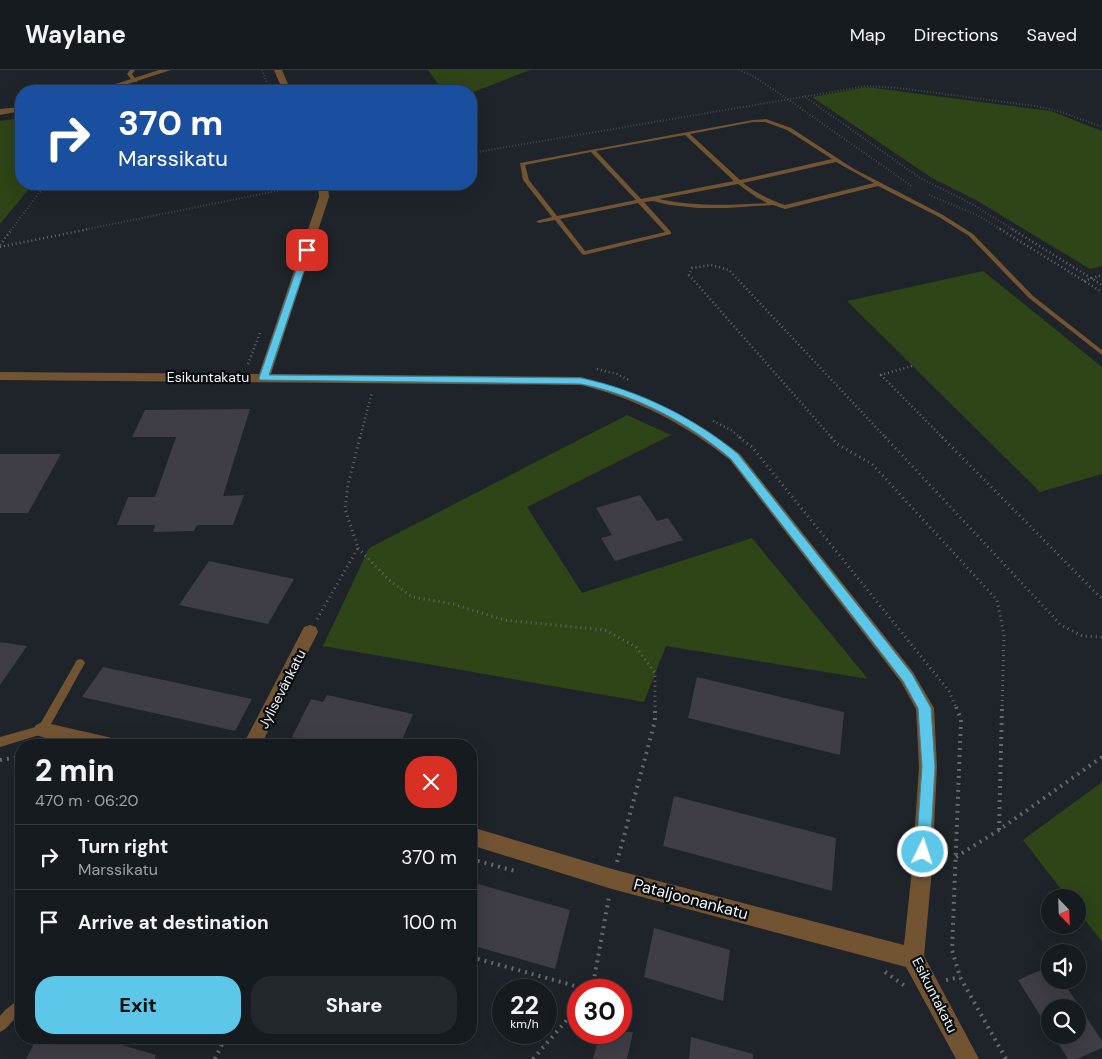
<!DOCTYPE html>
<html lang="en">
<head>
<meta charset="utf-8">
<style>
	body { margin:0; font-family:"DM Sans",sans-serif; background:#23282c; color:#f1f3f6; height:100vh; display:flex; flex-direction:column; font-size:19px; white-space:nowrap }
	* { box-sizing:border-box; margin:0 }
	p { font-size:16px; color:#9ea1a4 }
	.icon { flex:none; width:28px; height:28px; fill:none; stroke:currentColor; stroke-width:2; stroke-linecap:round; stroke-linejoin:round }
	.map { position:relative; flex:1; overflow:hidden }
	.panel { position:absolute; left:15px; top:669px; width:462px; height:305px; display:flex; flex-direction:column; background:#161b1f; border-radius:20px; box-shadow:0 5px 20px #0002,0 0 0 1px #35393d }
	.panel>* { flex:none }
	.guide { position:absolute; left:15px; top:15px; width:462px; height:105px; border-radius:20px; box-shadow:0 5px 20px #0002,0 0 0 1px #35393d; background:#1a4fa0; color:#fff; overflow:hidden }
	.needle { width:32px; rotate:157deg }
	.buttons { position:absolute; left:1041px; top:819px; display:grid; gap:10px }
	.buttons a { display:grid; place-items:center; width:45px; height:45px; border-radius:50%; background:#161b1f; box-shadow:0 5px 20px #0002,0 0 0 1px #35393d; font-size:25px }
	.speed { position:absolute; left:492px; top:909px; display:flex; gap:10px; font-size:25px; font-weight:700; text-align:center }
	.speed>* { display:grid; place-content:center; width:65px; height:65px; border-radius:50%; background:#161b1f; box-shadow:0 5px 20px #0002,0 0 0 1px #35393d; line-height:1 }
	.speed small { font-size:12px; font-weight:400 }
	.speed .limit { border:8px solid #d22; background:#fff; color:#111 }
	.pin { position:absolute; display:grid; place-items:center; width:42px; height:42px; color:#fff; margin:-21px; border-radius:10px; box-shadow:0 2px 8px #0006 }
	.me { position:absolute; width:55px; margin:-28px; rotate:4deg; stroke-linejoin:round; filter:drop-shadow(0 0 4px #0008) }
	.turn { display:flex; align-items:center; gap:18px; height:105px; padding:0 20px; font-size:22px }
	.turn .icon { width:65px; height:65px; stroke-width:2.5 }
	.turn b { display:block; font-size:35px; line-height:42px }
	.round { display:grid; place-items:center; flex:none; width:52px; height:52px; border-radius:20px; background:#23282c }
	.overview { display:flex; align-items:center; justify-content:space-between; height:85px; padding:0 20px }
	h1 { font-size:30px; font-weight:800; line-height:38px }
	.button { display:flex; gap:10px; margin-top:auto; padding:10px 20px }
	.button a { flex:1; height:58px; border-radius:20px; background:#5cc7e8; color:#111; font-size:20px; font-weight:800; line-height:58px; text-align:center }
	.button a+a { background:#23282c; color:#f1f3f6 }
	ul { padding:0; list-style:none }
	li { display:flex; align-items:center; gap:15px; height:65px; padding:0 20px; border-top:1px solid #35393d }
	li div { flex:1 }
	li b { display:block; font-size:19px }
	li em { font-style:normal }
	header { display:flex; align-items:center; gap:30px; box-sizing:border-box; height:70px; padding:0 25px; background:#161b1f; border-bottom:1px solid #35393d }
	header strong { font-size:24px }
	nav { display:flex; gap:28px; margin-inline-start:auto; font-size:18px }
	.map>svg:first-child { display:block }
	.green { fill:#2f4417 }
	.building { fill:#3f3d45 }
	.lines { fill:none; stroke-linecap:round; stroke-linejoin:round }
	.path-far3 { stroke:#64696e; stroke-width:2; stroke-dasharray:0.5 2.5; stroke-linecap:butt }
	.path-far2 { stroke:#64696e; stroke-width:2.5; stroke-dasharray:1 3; stroke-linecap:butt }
	.path-far1 { stroke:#64696e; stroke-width:3; stroke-dasharray:1 4; stroke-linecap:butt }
	.path { stroke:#64696e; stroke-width:4; stroke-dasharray:2 5; stroke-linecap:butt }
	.service { fill:#725433; fill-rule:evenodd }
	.minor { fill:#725433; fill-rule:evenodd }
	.tertiary { fill:#725433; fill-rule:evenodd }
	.route { fill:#5cc7e8; stroke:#3c8197 }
	.labels { text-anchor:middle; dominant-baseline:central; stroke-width:4.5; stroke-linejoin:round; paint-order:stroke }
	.street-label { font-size:14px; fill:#f0f4f8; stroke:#0a0d0f }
	.near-street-label { font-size:16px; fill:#f0f4f8; stroke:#0a0d0f }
</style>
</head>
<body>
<header>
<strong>Waylane</strong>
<nav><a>Map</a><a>Directions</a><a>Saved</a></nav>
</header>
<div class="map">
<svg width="1102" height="989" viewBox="0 0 1102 989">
	<rect width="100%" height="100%" fill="#1e2429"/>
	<!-- green -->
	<path class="green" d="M428,0H530L471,23V21H443Z
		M867,17L1051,41L1102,61V196L1090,199L976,130L932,108L812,27Z
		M21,48V114H33L0,154V51Z
		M983,201L1102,297V404L1040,422L847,231Z
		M627,345L671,365L527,437L582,523L752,468L868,609L666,576L644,632L323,576L369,478Z
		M1102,712V872L1078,841V828L1067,827L1023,770Z"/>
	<!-- building -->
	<path class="building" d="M250,339L223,426L244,425L233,455H197L194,461L153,462L155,455H117L128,427H155L176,367H132L145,340Z
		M0,384H61L28,443H0Z
		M640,425L657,451L668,448L683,470L615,491L601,468L612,465L596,438Z
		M209,491L294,509L268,554L179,535Z
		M0,572L27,576L0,615Z
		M103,597L252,629L235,661L82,627Z
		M697,607L844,642L840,685L688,648Z
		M327,625L413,644L400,675H303L305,670L292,667L311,629L323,632Z
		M674,726L836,768L832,821L663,776Z
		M471,812L570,840L555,899L471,875Z
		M654,858L730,880L723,931L644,907Z
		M1050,896V910H1062L1102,971V978L1077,989H1068L1053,965H1078V938H1050V961L1018,910Z
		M600,962H633L627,989H593Z
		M691,967L753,984V989H689Z
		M37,968H98L156,985L155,989H26Z"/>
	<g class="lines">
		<!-- path-far3 -->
		<path class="path-far3" d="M262,0L270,21
			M739,0L753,6L786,28L913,117
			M68,21L87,17
			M804,26L920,108L970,133L1014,160
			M471,83L867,16L898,18L1035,36L1062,42L1102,57
			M929,125L977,145L1002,160
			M11,160L46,114
			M83,160L311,114"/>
		<!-- path-far2 -->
		<path class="path-far2" d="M1000,159L1102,222
			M1012,159L1102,215
			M0,175L12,159
			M0,177L89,159
			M1084,211L1102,205
			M248,294L260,263
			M912,296L881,305L943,368
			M597,299L617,304L629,310
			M713,351L731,360L741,368
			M360,368L372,322
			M832,368L689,205L692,198L711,195L729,200L886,368"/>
		<!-- path-far1 -->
		<path class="path-far1" d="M739,367L752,377L949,621L956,638
			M831,367L837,374L872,394L997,530L1004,565L1002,638
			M885,367L1061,555L1082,566L1102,567
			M942,367L1102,529
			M358,478L389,510L412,527L453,534L504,550L605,560L636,577L655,603V638
			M317,549L358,478L345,439L348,415L360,367"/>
		<!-- path -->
		<path class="path" d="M956,637L961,649L952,880L960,907L1006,989
			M0,690L21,687
			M999,760L1002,637
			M956,787L999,760L1102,687
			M471,789L515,801
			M617,792L655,651V637
			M471,887L590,920
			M885,902L905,916
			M946,910L960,907
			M592,920L609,827
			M215,989L225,968
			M533,989L579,936"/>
		<!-- service -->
		<path class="service" d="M130,0H135L132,4L137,11V12H133L127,4Z
			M766,49L791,58L854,99L943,145L973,164L1033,226L1102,280V285L1029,228L969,166L939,147L878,116L785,139L773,135L727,138H698L670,135L653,131L644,132L671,162V164L584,185L582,184L555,150L539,153L536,151L552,147L523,110L520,93L753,50ZM753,52H765L787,60L832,89L740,110L690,64ZM685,65L734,111L641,129L596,81ZM591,82L636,130L557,146L529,110L525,95ZM836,92L874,113L785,135C770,130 756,123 743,113ZM738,114L756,127L767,133C731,135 695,137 659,129ZM638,133L665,162L585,181L560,149Z
			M80,589L83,590L85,593L46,663L0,677V667L39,656L77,590Z
			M21,928V942C14,948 8,959 0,962V946L5,940Z"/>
		<!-- minor -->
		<path class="minor" d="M274,0H282L291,21H283Z
			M318,114H328L329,127L271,304L581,307C640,322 692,346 740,384L913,602L934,638L937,697L932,799L924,886L979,989H956L906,897L612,819L471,775V757L612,799L904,875L912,799L919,697L916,639L901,612L730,390C685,354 637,329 581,315L0,310V302L259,304L319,127Z
			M310,555L316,557L318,562L261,675H243L304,557Z
			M42,652L108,667L114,669L117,675C89,675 62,675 36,665L33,660L36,655Z"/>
		<!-- tertiary -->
		<path class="tertiary" d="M159,0H171L106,21H94Z
			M21,37V41L0,45V39Z"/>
	</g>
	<!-- route -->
	<path class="route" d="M307,178L311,180L269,305L581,308C638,320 693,347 738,384L912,604L931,638L935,697L930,782L928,787L923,789L918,787L916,782L922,697L918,638L903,611L731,389C689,353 636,325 581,314L260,310L259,308L303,180Z"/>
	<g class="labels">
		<!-- street labels -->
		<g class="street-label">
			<text x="208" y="307">Esikuntakatu</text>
			<text transform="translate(282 619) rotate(-63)">Jylisevänkatu</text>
			<text transform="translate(935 925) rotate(63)">Esikuntakatu</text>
		</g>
		<!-- near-street labels -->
		<g class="near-street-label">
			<text transform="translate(691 829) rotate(15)">Pataljoonankatu</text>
		</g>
	</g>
</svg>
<div class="buttons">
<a><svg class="needle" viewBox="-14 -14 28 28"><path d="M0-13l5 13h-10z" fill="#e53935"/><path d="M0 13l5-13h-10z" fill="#9ea1a4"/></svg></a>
<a><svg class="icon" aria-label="sound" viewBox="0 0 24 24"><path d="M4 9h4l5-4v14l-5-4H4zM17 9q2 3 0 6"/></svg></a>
<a><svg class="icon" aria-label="search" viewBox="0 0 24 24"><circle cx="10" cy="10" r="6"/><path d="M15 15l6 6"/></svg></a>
</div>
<div class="speed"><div>22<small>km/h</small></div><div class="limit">30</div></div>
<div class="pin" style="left:307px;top:180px;background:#d93025"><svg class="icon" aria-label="arrive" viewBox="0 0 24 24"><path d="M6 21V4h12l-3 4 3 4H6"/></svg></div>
<svg class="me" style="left:923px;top:782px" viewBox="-20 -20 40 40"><circle r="17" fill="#5cc7e8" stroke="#fff" stroke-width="3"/><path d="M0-11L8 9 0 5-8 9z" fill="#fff"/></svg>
<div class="guide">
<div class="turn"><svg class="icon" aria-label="right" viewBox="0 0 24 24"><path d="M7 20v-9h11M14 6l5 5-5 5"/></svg><div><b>370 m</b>Marssikatu</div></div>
</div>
<section class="panel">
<div class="overview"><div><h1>2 min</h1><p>470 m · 06:20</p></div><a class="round" style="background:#d93025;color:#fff"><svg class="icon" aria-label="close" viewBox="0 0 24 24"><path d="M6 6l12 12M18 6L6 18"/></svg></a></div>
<ul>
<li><svg class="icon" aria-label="right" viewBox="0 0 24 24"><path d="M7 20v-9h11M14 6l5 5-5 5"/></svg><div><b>Turn right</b><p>Marssikatu</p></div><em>370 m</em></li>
<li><svg class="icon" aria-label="arrive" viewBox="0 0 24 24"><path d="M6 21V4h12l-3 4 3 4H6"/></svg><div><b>Arrive at destination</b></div><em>100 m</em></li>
</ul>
<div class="button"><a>Exit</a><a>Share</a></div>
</section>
</div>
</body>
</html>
